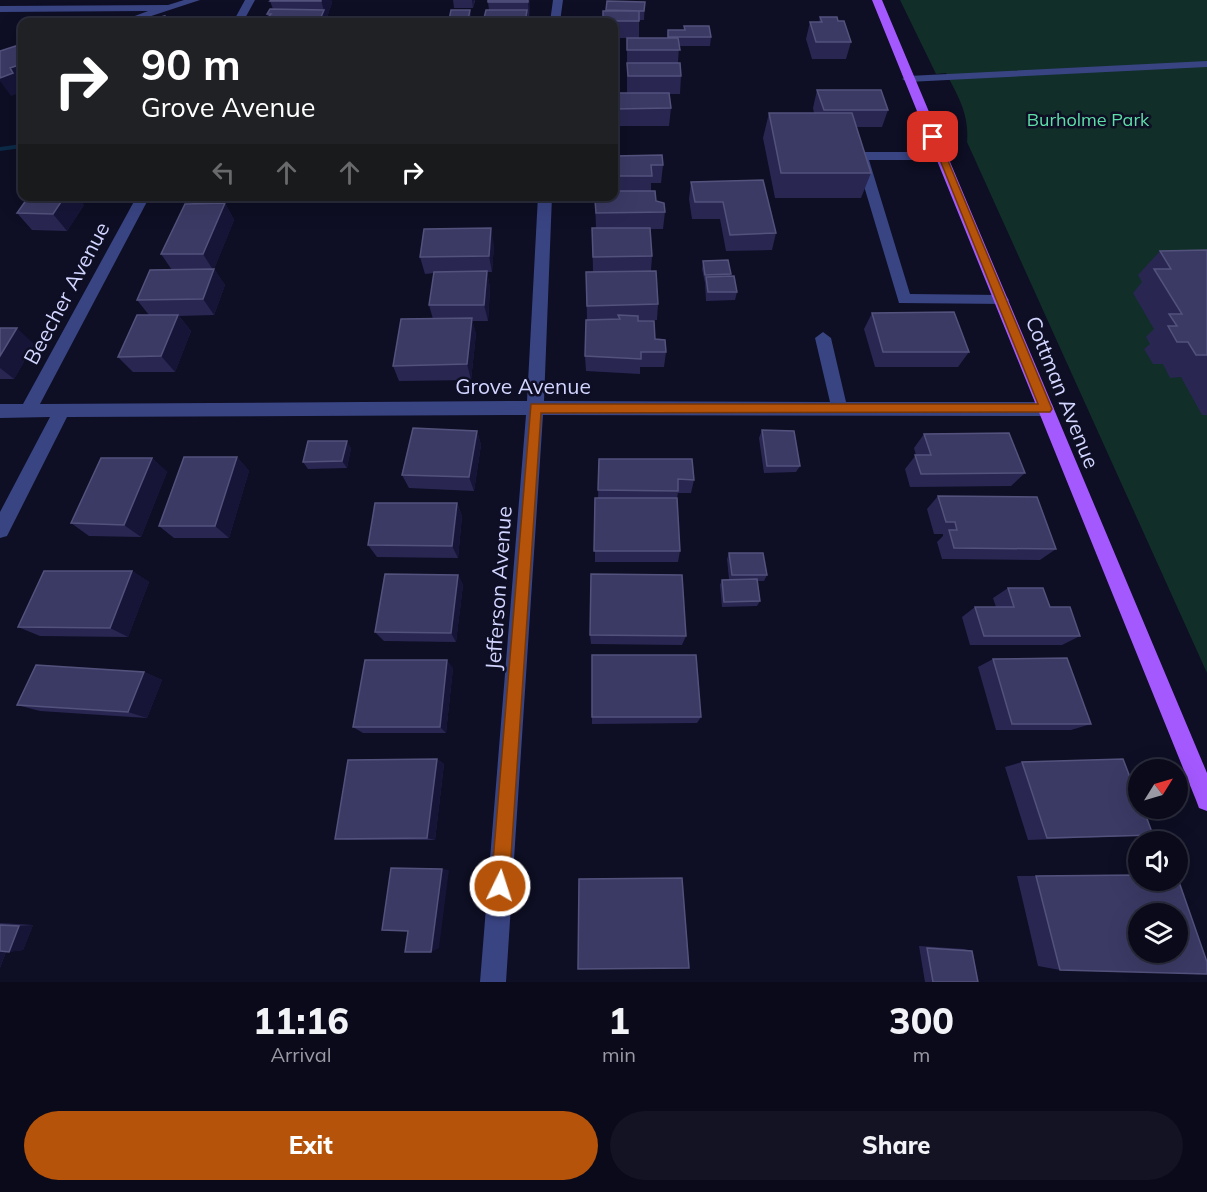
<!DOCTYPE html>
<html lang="en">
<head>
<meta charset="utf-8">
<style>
	body { margin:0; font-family:Mulish,sans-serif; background:#131324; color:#f1f3f6; height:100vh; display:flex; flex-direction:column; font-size:22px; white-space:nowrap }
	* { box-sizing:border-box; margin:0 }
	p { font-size:20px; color:#999aa3 }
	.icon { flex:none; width:33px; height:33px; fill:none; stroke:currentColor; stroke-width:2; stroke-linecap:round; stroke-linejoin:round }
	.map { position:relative; height:982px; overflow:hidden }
	.sheet { display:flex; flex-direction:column; background:#0a0a1b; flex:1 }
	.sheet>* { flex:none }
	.guide { position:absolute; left:18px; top:18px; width:600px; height:183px; border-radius:12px; box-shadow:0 6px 24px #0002,0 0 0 2px #2a2b3a; background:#202124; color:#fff; overflow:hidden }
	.needle { width:39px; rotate:53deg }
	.tools { position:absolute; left:1128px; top:759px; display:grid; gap:12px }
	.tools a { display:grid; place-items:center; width:60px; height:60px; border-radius:50%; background:#0a0a1b; box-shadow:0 6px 24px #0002,0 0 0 2px #2a2b3a; font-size:30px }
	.pin { position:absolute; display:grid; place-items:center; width:51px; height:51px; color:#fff; margin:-26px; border-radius:12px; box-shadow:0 3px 9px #0006 }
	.me { position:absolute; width:66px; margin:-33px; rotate:4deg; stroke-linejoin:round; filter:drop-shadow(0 0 4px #0008) }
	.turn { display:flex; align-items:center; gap:21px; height:126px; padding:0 24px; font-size:27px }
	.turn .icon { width:78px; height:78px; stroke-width:2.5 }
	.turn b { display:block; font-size:42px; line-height:51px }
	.lanes { display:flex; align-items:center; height:57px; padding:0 24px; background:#0003; justify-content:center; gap:30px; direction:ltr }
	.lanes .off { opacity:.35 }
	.eta { display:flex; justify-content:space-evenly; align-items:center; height:102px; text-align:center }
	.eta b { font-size:36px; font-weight:800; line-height:42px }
	.button { display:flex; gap:12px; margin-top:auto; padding:12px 24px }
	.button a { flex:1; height:69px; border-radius:36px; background:#b45309; color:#fff; font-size:24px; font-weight:800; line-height:69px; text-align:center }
	.button a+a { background:#131324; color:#f1f3f6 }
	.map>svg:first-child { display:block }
	.green { fill:#112e28 }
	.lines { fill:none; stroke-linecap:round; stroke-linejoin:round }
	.stream { fill:#0c2b46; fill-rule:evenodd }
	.minor { fill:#394483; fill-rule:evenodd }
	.major { fill:#a459ff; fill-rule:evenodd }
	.wall { fill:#292752 }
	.shaded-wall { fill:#161538 }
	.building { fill:#3b3a65; stroke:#53527d; stroke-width:1.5; fill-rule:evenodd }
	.route { fill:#b45309; stroke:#753606; stroke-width:1.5 }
	.labels { text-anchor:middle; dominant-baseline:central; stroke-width:5; stroke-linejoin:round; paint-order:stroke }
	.far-park-label { font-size:18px; fill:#5ddfa8; stroke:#0e0e24 }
	.street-label { font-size:21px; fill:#d2d5ff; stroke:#0e0e24 }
</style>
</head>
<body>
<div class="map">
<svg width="1207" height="982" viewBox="0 0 1207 982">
	<rect width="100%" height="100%" fill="#0e0e24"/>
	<!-- green -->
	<path class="green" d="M900,0H1207V673L967,142C969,114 959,98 946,73L936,74Z"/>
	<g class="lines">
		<!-- stream -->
		<path class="stream" d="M22,144V148L0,151V147Z"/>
		<!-- minor -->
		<path class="minor" d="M184,0H200L133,22H119L148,11L0,12V6L168,5Z
			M245,0H255L243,22H233Z
			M553,0H563L560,22H550Z
			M1207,61V67L908,82L902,79L908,76Z
			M861,152H942L948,156L942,160H869L910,294L1001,295L1006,296L1009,300L1006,304L899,303L855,156Z
			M137,196H150L40,404L527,401L538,196H552L544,401L830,402L815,338L823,332L831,338L846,402H1046L1052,404L1054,409L1052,414L1046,416L543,415L506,982H480L526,415L67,417L7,536L0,538V512L50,417L0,418V404H23Z"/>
		<!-- major -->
		<path class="major" d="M872,0H882L1207,773V811L1199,808L1196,800Z"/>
	</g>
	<!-- wall -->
	<path class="wall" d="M271,0H331L332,3L327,17L329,22H264L268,17L267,14L273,9L270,1Z
		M453,0H474L475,1L473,8H454Z
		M530,0L529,19H528V22L489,10L488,2Z
		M645,2L644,20H639V38H667L668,30H684V26L711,37L710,46H679L678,63L681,76L680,94H669L671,108L669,126H614V93H627V38H614V22H603V11Z
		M470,10L471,19L470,22H450L449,20Z
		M820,17L838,21L851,42L846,59H812L806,39L810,22H819Z
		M817,90L888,110L882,127H856L871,173L861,198H775L763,138L769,113H814L813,108Z
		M614,156L663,165L661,183H651V191L656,201L665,212L663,229H650L652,256L651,271L658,304L657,320L638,321L666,352L664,367H640V374L586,371L585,356L587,320L586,272H593L592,228H596L595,200H604V196H614Z
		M691,182L776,233L772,250L726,251L720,219H692L689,199Z
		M225,203L234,220L214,269L225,285L214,315L179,316L191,331L175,372H133L118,357L149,315L137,300L172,270L161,254Z
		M84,205L67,231L32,230L17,213Z
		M494,245L492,272H487L490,288L488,321H472L476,334L471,380L399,381L393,366L433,319L429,305L434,273L425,274L420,257Z
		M1207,250V415H1202L1181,377L1170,378L1163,364H1153L1144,349L1150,344L1146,337L1154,329L1133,293L1142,282L1138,275L1160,251Z
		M703,261L731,274L730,276L737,292L735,300L706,301L705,283L702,269Z
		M872,313L969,352L958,367H875L864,329Z
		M0,328L34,344L14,379H0Z
		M762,430L800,466L796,472L764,473L759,438Z
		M477,431L481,445L474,491L409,488L402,475Z
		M924,434L1025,473L1011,486L910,487L905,469L916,455L914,448Z
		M351,448L347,468L308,469L303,462Z
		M237,457L249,471L229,538H174L159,526Z
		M152,458L167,472L141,537L89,536L71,523Z
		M599,459L694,480L691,493H678L677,498L680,551L678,562H595V498H598Z
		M938,496L1056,549L1040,560L942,559L937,542L943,536V534H934L927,509Z
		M457,503L462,516L458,558L377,557L368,545Z
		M729,553L767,575L764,581H757L760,601L757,606L722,607L720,585L722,580L729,579L727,559Z
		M132,571L149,582L128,637L40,636L18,627Z
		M458,575L463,585L456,642L384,641L375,632Z
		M1008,588L1050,607L1080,636L1062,645H970L962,617L975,607H996L993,598Z
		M590,635L686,636L682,645L591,644Z
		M993,659L1091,724L1071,730H996L978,667Z
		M453,668L446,733H363L353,727Z
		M144,672L162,680L147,718L40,711L17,705Z
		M592,717H701L697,723L592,724Z
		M437,759L444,764L435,840H346L335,839Z
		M1022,762L1153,835L1028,840L1005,767Z
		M1138,875L1060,970L1038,966L1017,876Z
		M0,923L33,925L23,950L6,952L0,968Z
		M919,946L964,949L972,951L978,982H925Z"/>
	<!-- shaded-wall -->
	<path class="shaded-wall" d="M321,0H331L332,3L327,17L329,22H321V17L324,11Z
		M472,0H474L473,8Z
		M528,0H530V4L529,19Z
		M470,10L471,19L470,22H468Z
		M527,10L528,22H525Z
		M22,64V92L11,96L0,81V78L10,68Z
		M65,196H77L84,205L67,231L53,214Z
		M225,203L234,220L214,269L225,285L214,315L203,299L213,270L203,254Z
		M491,228L494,245L492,272L489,256Z
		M487,271L490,288L488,321L484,305Z
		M178,315L191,331L175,372L161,356Z
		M472,318L476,334L471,380L467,364Z
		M17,328L34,344L14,379L0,368V356Z
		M477,431L481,445L474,491L469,477Z
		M347,441L351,448L347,468L342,461Z
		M237,457L249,471L229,538L215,526Z
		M152,458L167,472L141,537L124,525Z
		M457,503L462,516L458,558L452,546Z
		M132,571L149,582L128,637L110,628Z
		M458,575L463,585L456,642L451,633Z
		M447,660L453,668L446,733L440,727Z
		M144,672L162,680L147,718L128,712Z
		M437,759L444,764L435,840L427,838Z
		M442,869L449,870L439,948L431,952Z
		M33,925L23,950L9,952L19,926Z
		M7,949L0,968V950Z"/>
	<!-- building -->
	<path class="building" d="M271,0H321V1H270Z
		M488,0H528V2H488Z
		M607,1L645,2L644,11L606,10Z
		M270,9L324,10L321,17H326L321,22H264L271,14H267Z
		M451,10H470L468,20H449Z
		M486,10H527L525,22H483Z
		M603,11H639V21H603Z
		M165,16L168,22H142Z
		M820,17H837L838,21H844L851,42H816L810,22H822Z
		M684,26H709L711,37H668V30H685Z
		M627,38H678L680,50H627Z
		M19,45L22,50V64L10,68L13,73L0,78V51Z
		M627,63H680L681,76H628Z
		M817,90H881L888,110H824Z
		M614,93H669L671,108L614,109Z
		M769,113H852L871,173H781Z
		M662,155L663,165H651L652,176H614V156Z
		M763,180L776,233L730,235L723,202H695L691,182Z
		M614,191H655L656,201L664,203L665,212L596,213L595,200H605L604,196H614Z
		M29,196H65L53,214L17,213Z
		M225,203L203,254H161L185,204Z
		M491,228L489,256L420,257L424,229Z
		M592,228H650L652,256L593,257Z
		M1207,250V355H1196L1188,342H1177L1168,326H1177L1169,314H1182L1154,269H1171L1160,251Z
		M728,260L731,274L705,275L703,261Z
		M214,269L203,299L137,300L150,270Z
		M487,271L484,305H429L434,272Z
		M656,271L658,304L587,306L586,272Z
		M734,276L737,292H708L706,277Z
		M954,312L969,352H883L872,313Z
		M137,315H178L161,356L118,357Z
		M618,315L638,316V321H654L655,339L665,340L666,352H641V359L585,356L586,320L620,319Z
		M472,318L467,364L393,366L401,319Z
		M0,328H17L0,356Z
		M413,428L477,431L469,477L402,475Z
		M762,430L794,431L800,466H767Z
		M1009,433L1025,473L921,474L915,455H931L924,434Z
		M308,441H347L342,461L303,462Z
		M184,457H237L215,526H159Z
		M101,458H152L124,525L71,523Z
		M599,459H692L694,480L678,479V491L598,490Z
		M938,496L1037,497L1056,549L954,548L949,530H957L955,522H946Z
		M595,498H677L680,551H594Z
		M375,503H457L452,546L368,545Z
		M729,553H763L767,575H732Z
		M44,571H132L110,628L18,627Z
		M385,574L458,575L451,633L375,632Z
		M591,574L682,575L686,636L590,635Z
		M757,579L760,601L724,602L722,580Z
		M1008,588H1043L1050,607H1070L1080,636H984L975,607H1014Z
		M592,655H696L701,717H592Z
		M1067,658L1091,724H1012L993,659Z
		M365,660H447L440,727H353Z
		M36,665L144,672L128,712L17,705Z
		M437,759L427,838L335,839L348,760Z
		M1123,759L1138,798V808H1143L1153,835L1047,838L1022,762Z
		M391,868L442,869L431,952H405L408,931L382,930Z
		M1138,875V880H1178V879L1207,962V974L1060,970L1036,876ZM1138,914H1178V952H1138Z
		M682,878L689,968L578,969L579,879Z
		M0,925L19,926L9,952L0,951Z
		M927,948L972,951L978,982H933Z"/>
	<!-- route -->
	<path class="route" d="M930,135L938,137L1052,409L1050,412L541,413L509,886L507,893L500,896L494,893L491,886L531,404H1038Z"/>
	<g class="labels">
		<!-- far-park labels -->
		<g class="far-park-label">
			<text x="1088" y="119">Burholme Park</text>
		</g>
		<!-- street labels -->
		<g class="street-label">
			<text transform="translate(66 293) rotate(-62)">Beecher Avenue</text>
			<text x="523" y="386">Grove Avenue</text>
			<text transform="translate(1063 392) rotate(68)">Cottman Avenue</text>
			<text transform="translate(498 588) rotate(-86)">Jefferson Avenue</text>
		</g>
	</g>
</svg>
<div class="tools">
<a><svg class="needle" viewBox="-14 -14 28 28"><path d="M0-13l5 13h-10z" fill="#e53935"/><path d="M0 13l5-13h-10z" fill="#999aa3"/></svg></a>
<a><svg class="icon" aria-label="sound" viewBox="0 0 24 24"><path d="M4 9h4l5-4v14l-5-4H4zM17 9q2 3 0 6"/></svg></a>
<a><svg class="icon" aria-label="layers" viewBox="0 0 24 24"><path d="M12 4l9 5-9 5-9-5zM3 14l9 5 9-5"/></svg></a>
</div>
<div class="pin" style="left:933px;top:137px;background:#d93025"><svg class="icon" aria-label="arrive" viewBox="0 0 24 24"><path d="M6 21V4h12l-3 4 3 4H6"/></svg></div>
<svg class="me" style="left:500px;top:886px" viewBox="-20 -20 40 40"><circle r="17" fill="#b45309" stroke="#fff" stroke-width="3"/><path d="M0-11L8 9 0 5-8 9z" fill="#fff"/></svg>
<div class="guide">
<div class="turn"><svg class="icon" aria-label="right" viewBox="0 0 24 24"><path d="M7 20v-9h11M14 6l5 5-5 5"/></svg><div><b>90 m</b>Grove Avenue</div></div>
<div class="lanes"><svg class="icon off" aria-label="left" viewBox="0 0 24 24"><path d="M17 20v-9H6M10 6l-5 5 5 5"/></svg><svg class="icon off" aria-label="ahead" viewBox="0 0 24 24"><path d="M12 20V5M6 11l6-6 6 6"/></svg><svg class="icon off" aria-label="ahead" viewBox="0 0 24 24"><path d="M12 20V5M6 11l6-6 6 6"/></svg><svg class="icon" aria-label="right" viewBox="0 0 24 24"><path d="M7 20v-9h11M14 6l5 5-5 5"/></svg></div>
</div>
</div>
<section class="sheet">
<div class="eta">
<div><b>11:16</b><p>Arrival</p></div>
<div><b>1</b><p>min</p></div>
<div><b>300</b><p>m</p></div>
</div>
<div class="button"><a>Exit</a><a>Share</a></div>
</section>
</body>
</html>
